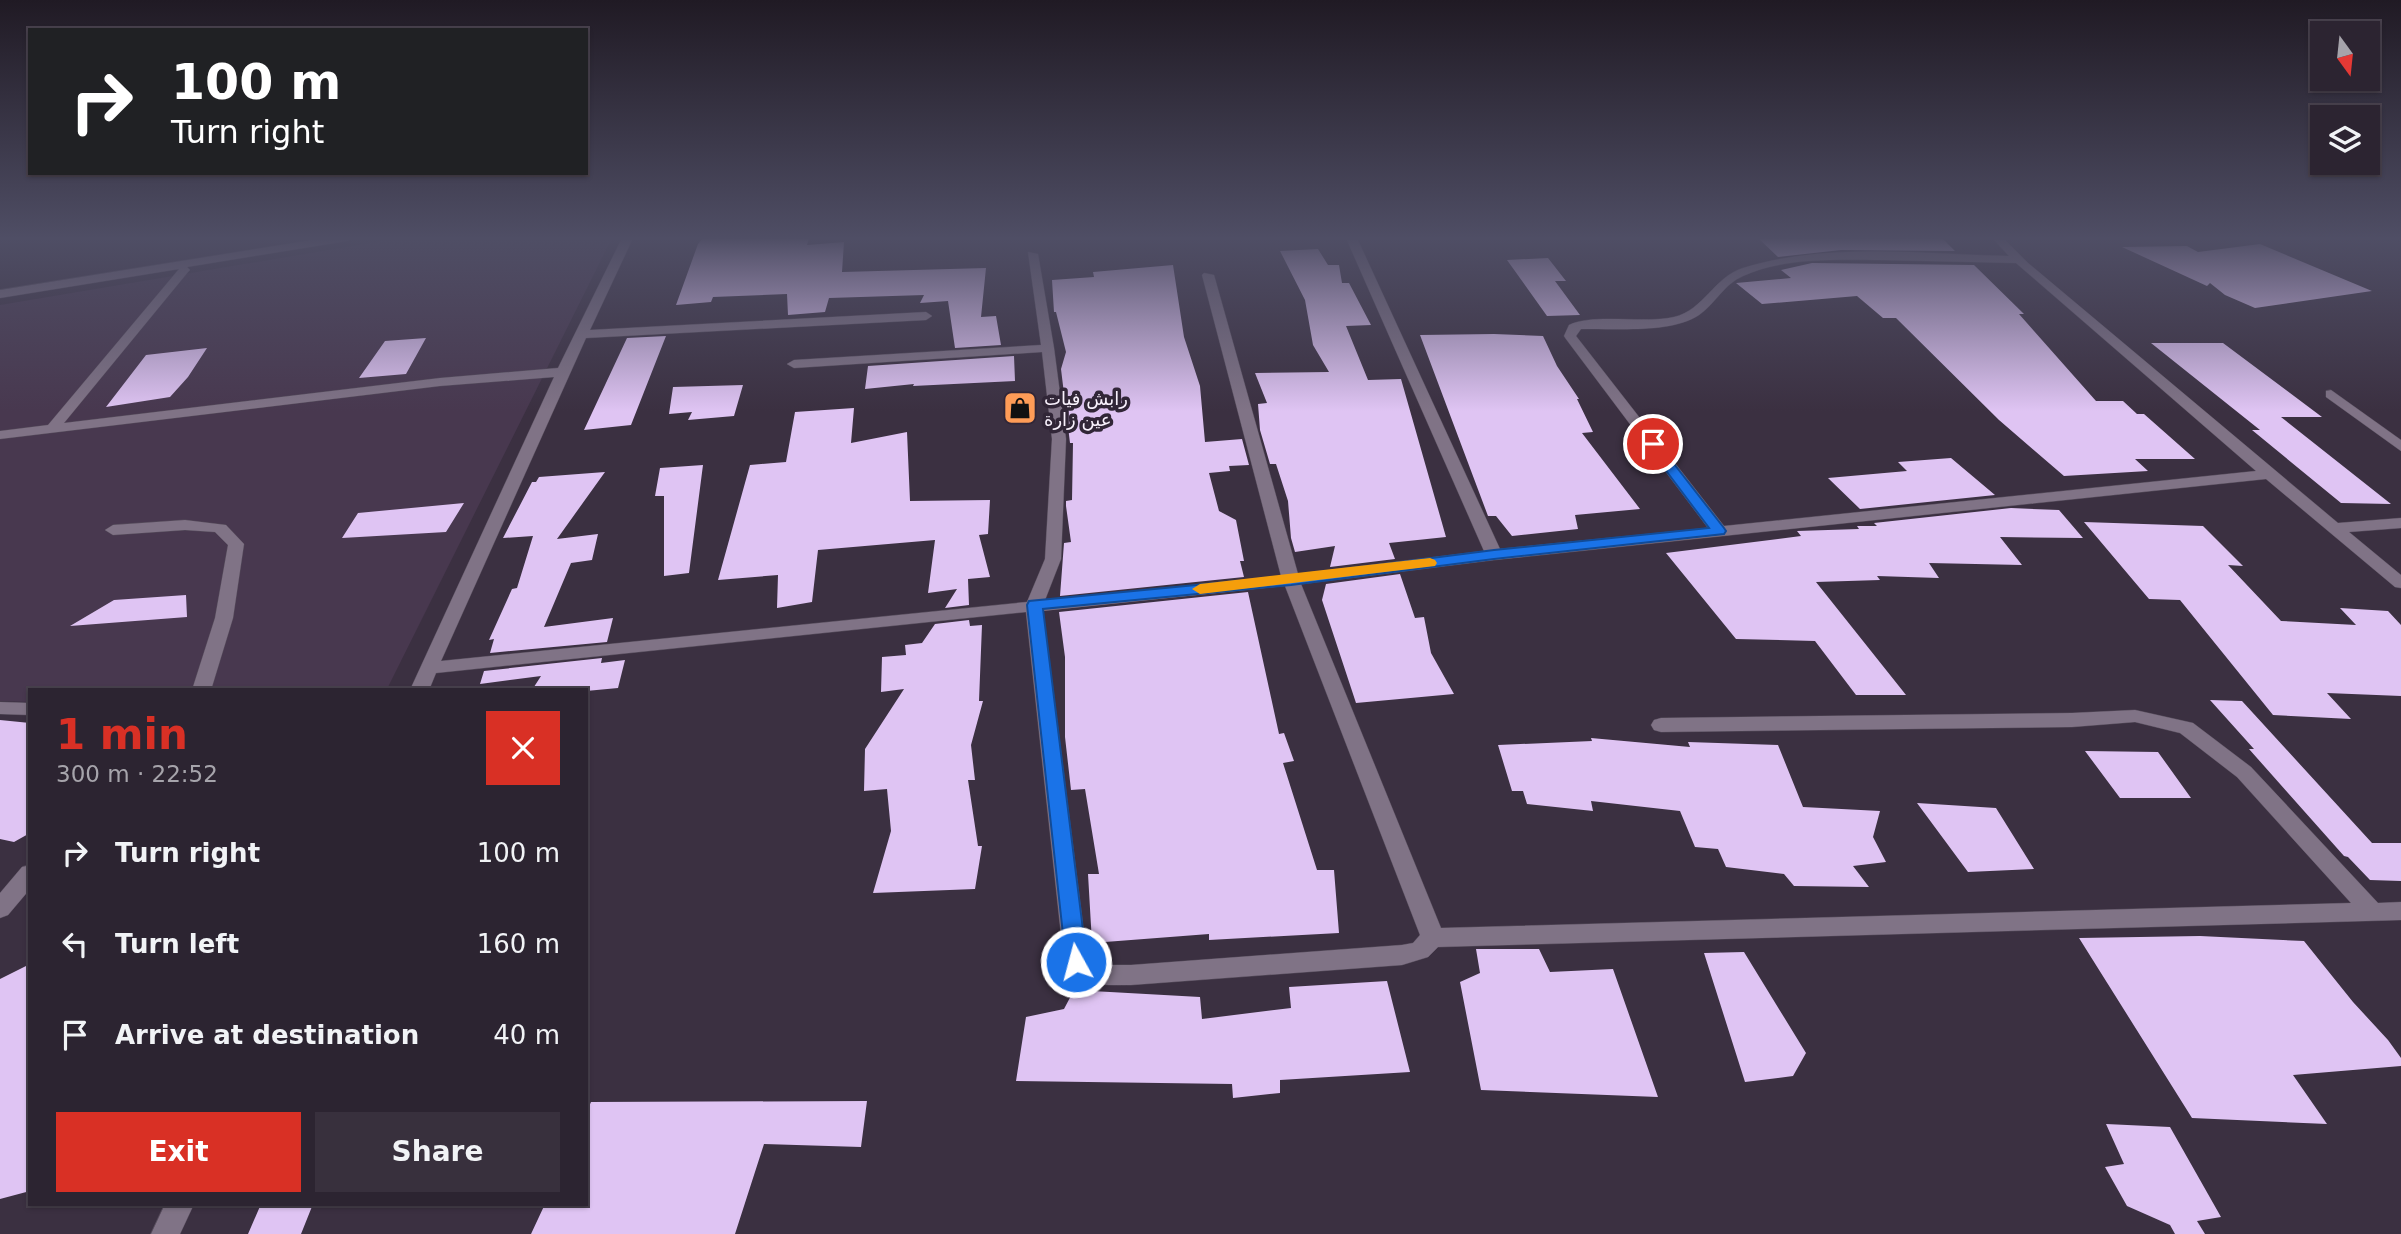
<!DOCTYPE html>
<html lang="en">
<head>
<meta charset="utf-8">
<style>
	body { margin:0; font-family:"DejaVu Sans","Noto Sans Arabic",sans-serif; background:#38303d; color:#f1f3f6; height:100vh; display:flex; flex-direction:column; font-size:26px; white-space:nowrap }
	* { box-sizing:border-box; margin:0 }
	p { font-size:23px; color:#a6a4ab }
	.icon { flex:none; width:38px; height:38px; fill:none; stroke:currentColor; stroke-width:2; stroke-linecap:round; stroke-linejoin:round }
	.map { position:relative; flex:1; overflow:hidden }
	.details { position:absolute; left:28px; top:688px; width:560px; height:518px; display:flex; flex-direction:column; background:#2c2431; border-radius:0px; box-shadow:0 2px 5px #0004,0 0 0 2px #48414d }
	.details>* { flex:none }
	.guide { position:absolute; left:28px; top:28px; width:560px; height:147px; border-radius:0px; box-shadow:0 2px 5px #0004,0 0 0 2px #48414d; background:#202124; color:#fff; overflow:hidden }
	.needle { width:46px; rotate:165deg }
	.controls { position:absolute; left:2310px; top:21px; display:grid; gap:14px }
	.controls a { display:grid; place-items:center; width:70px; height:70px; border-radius:0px; background:#2c2431; box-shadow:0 2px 5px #0004,0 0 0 2px #48414d; font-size:35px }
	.pin { position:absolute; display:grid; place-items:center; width:60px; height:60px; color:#fff; margin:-30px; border:4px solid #fff; border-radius:50%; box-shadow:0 2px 7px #0007 }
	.me { position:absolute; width:77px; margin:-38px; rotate:353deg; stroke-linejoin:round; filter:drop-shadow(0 0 5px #0008) }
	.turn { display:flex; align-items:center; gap:24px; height:147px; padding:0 28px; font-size:32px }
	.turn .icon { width:91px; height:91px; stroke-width:2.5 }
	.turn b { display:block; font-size:49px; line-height:60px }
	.round { display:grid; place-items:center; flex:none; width:74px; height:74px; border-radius:0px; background:#38303d }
	.overview { display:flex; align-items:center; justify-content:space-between; height:119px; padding:0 28px }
	h1 { font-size:42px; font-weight:800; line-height:52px; color:#d93025 }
	.cta { display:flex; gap:14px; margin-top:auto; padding:14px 28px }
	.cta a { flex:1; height:80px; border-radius:0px; background:#d93025; color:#fff; font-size:28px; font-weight:800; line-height:80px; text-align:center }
	.cta a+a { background:#38303d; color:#f1f3f6 }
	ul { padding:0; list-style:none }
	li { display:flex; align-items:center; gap:21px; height:91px; padding:0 28px }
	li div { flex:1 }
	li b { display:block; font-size:26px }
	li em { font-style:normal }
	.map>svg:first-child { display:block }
	.built { fill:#48384f }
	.building { fill:#dfc4f3 }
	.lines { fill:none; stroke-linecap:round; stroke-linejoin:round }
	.minor-casing { stroke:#554c5b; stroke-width:1 }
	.minor { fill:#807386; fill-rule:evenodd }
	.route { fill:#1a73e8; stroke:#114b97; stroke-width:2 }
	.slow { fill:#f59e0b }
	.labels { text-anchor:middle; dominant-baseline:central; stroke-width:7; stroke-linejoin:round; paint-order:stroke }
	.far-poi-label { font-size:18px; fill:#f8f1fc; stroke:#312637; text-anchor:start }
</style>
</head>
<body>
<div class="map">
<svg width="2401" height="1234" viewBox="0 0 2401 1234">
	<rect width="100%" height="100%" fill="#3b3041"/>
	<!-- built -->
	<path class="built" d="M400,238H612L387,689L30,690V702L0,701V305Z"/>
	<!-- building -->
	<path class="building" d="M703,238H809L807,245L844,242L842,272L986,268L981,317L996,316L1001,345L955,348L948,301L920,303L924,295L829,298L825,312L788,315L787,294L713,297L711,302L676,305L698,244Z
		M1758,238H1942L1955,251L1841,250L1778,257Z
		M2260,244L2372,291L2255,308L2225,295L2210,283L2207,286L2122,247L2187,246L2198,252Z
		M1318,249L1328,265H1339L1342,283H1349L1371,325L1346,326L1368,380L1401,379L1446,537L1389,543L1395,559L1330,567L1335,546L1295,552L1291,538L1288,501L1276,464H1270L1260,430L1258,404L1267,403L1255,373L1329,372L1313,345L1305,300L1280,251Z
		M1548,258L1566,281H1555L1580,315L1547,316L1507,260Z
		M1812,263L1974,265L2024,314H2019L2096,401H2123L2137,414H2144L2195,459H2135L2148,471L2064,476L1999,420L1896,318H1883L1857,296L1762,304L1736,283L1791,278L1781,270Z
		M1173,265L1184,337L1200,386L1205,442L1242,439L1249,465L1229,466L1230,471L1209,473L1219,511L1236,520L1244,561H1240L1244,577L1060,596L1064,543L1071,542L1066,506V501L1072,500L1073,443H1070L1061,369L1066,352L1056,312H1054L1052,280L1094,277L1093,272Z
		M1494,334L1543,336L1557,366L1579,399H1577L1593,432L1582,433L1640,509L1575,515L1578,529L1512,536L1496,516H1488L1420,335Z
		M666,336L631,425L584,430L627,338Z
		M426,338L406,374L359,378L385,341Z
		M2151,343H2223L2322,417H2281L2391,504L2341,503L2252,430H2260Z
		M207,348L188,377L170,397L106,407L146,355Z
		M1014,356L1015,381L913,386L914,384L865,389L868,366Z
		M743,385L734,416L688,420L692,412L669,414L673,387Z
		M854,408L851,443L907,432L910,501L990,500L988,534L979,535L990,577L968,579L969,605L945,608L957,589L928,593L935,540L818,550L812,602L777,608L778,575L718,580L750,465L786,462L795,412Z
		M1951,458L1995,495L1860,509L1828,478L1907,471L1898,462Z
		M703,465L689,573L664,576V496H655L660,468Z
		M605,472L557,539L598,534L592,560L571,563L544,627L613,618L607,642L490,653L494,639L489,640L512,589L517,588L533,536L503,538L532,482H536L539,477Z
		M464,503L446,532L342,538L358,513Z
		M2011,508L2059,510L2083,538L2000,537L2022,565L1929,563L1939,578L1877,576L1880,580L1816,582L1906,695H1856L1815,641L1736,639L1666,553L1801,536L1797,531L1859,529L1857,526H1877L1874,523Z
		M2084,522L2203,526L2243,566L2228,565L2281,621L2356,625L2340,608L2388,611L2401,625V696L2327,693L2351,719L2273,715L2180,600L2149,599Z
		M1400,574L1415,618L1424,617L1431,653L1454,694L1356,703L1322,600L1326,584Z
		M1248,592L1279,734L1284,733L1294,761L1283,763L1317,870H1334L1339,933L1209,940V934L1092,943L1088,874H1099L1085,789L1071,790L1065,737V657L1059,612Z
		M186,595L187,617L70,626L114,600Z
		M969,620L970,626L982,625L979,701H983L971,745L975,780H968L978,846H982L975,889L873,893L891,831L887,789L864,791L865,749L904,689L881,692L882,657L906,655L905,645L922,643L935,624Z
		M602,658L601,663L625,660L618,688L586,691L532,690L541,676L480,684L484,671Z
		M2210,700L2242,701L2372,843H2401V881L2370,880L2348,857L2344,856L2249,749H2254Z
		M0,720L30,723V833L14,842L0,839Z
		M1591,738L1690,747L1688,742L1778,745L1803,807L1880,811L1873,837L1886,862L1853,866L1869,887L1794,886L1784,874L1726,867L1718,849L1695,847L1680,811L1591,801L1593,811L1527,804L1523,791H1512L1498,745L1592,741Z
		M2085,751L2158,752L2191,798H2120Z
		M1917,803L1996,808L2034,869L1968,872Z
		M2200,936L2304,941L2353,1002L2388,1040L2401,1058V1066L2293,1075L2327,1124L2192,1118L2079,938Z
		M1476,949H1539L1550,972L1613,969L1658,1097L1481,1090L1460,982L1480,973Z
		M1744,952L1806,1053L1793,1076L1745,1082L1704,953Z
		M30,964V1191L0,1199V979Z
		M1387,981L1410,1072L1280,1080V1093L1233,1098L1232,1084L1016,1081L1026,1017L1064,1009L1074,990L1200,997L1202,1019L1291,1008L1289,987Z
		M867,1101L861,1147L764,1144L735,1234H531L545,1204H586V1113L591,1102Z
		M2106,1124L2170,1127L2221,1217L2197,1221L2205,1234H2175L2170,1225L2127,1206L2105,1167L2124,1164Z
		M261,1204H313L301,1234H248Z"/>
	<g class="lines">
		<defs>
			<path id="minor" d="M325,238H352L347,241L187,267L190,270L188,272L64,423L440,378L558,368L622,238H633L590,330L926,312L932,316L926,320L586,338L441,661L1027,602L1045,559L1052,439L1042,352L794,368L787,364L794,360L1041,345L1028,252L1038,254L1054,348L1066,439L1061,559L1045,600L1281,576L1202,275L1204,273L1214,275L1298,574L1484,551L1346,238H1357L1500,549L1708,528L1566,339L1564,336L1569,325C1593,313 1644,324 1674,317C1704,310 1714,277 1743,268C1827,242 1922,254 2009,256L1992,238H2003L2028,263L2338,523L2401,518V528L2349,532L2401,575V588L2395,587L2266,479L1494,560L1301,584L1441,928L2351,903L2237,777L2180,733L2135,722L2072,727L1661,732L1654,730L1651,725L1654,720L1661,718L2072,713L2135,710L2193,723L2251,767L2378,903L2401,902V920L1438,947L1428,957L1402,965L1131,985C1106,985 1078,988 1064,962L1026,612L436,673L429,690H410L554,377L440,386L0,439V431L48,425L179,269L0,298V290ZM1882,260L2016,263L2256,471L1724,526L1576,336L1581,329C1615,328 1670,334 1699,315C1715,304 1724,284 1743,276C1784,257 1838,260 1882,260ZM1285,586L1420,935L1413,943L1402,945L1131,965H1098L1087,957L1043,611Z
				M2331,390L2401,440V451L2326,397V391Z
				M185,520L226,525L244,544L233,618L211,690H192L215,618L228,545L215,532L185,530L113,535L105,530L113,525Z
				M0,702L30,703V715L0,714Z
				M30,865V889L8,915L0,918V893L22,867Z
				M165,1204H194L180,1234H151Z"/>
		</defs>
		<!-- minor casing -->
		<use href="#minor" class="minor-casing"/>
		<!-- minor -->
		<use href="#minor" class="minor"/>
	</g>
	<!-- sky -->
	<linearGradient id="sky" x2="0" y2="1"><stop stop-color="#201a24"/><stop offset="0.58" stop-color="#4f4e65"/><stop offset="1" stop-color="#4f4e65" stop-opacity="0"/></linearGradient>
	<rect width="2401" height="411" fill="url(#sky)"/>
	<!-- route -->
	<path class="route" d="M1653,440L1657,442L1724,528L1726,531L1724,534L1494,559L1291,585L1043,609L1087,962L1084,969L1076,971L1069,969L1066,962L1027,605L1029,601L1291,576L1494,550L1709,528L1646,444Z"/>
	<!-- slow -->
	<path class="slow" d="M1430,558L1435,560L1437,563L1435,566L1200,594L1192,589L1200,584Z"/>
	<!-- icons -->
	<defs>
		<symbol id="shop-square" viewBox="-11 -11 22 22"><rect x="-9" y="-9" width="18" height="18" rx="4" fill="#fe9c57" stroke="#312637"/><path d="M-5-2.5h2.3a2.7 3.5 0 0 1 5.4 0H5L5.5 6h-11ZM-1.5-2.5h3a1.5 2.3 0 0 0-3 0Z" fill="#111"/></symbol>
	</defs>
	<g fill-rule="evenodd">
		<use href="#shop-square" x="1001" y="389" width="38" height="38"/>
	</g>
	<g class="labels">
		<!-- far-poi labels -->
		<g class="far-poi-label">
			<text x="1044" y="398">رابش فيات<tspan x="1044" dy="21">عين زارة</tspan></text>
		</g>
	</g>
</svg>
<div class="controls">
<a><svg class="needle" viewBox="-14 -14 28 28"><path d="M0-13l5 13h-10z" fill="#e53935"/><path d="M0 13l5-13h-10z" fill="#a6a4ab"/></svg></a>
<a><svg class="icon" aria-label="layers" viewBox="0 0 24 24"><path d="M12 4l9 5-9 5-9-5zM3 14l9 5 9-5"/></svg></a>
</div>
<div class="pin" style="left:1653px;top:444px;background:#d93025"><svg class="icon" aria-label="arrive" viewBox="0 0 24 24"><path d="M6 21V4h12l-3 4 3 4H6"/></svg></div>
<svg class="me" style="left:1076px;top:962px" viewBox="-20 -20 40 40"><circle r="17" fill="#1a73e8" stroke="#fff" stroke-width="3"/><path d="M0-11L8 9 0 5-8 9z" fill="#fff"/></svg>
<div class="guide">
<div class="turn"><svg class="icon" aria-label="right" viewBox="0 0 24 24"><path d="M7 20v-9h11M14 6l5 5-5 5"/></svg><div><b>100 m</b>Turn right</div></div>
</div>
<section class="details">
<div class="overview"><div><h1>1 min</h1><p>300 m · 22:52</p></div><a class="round" style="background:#d93025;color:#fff"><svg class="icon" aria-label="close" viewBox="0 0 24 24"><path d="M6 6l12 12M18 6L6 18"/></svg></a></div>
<ul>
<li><svg class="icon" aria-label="right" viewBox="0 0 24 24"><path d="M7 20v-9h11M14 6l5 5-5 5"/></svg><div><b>Turn right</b></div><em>100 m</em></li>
<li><svg class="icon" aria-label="left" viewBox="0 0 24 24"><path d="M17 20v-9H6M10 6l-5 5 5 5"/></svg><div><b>Turn left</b></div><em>160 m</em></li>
<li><svg class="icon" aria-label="arrive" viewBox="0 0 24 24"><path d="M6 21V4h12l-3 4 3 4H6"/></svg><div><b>Arrive at destination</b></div><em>40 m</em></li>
</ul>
<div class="cta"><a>Exit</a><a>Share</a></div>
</section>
</div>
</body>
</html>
